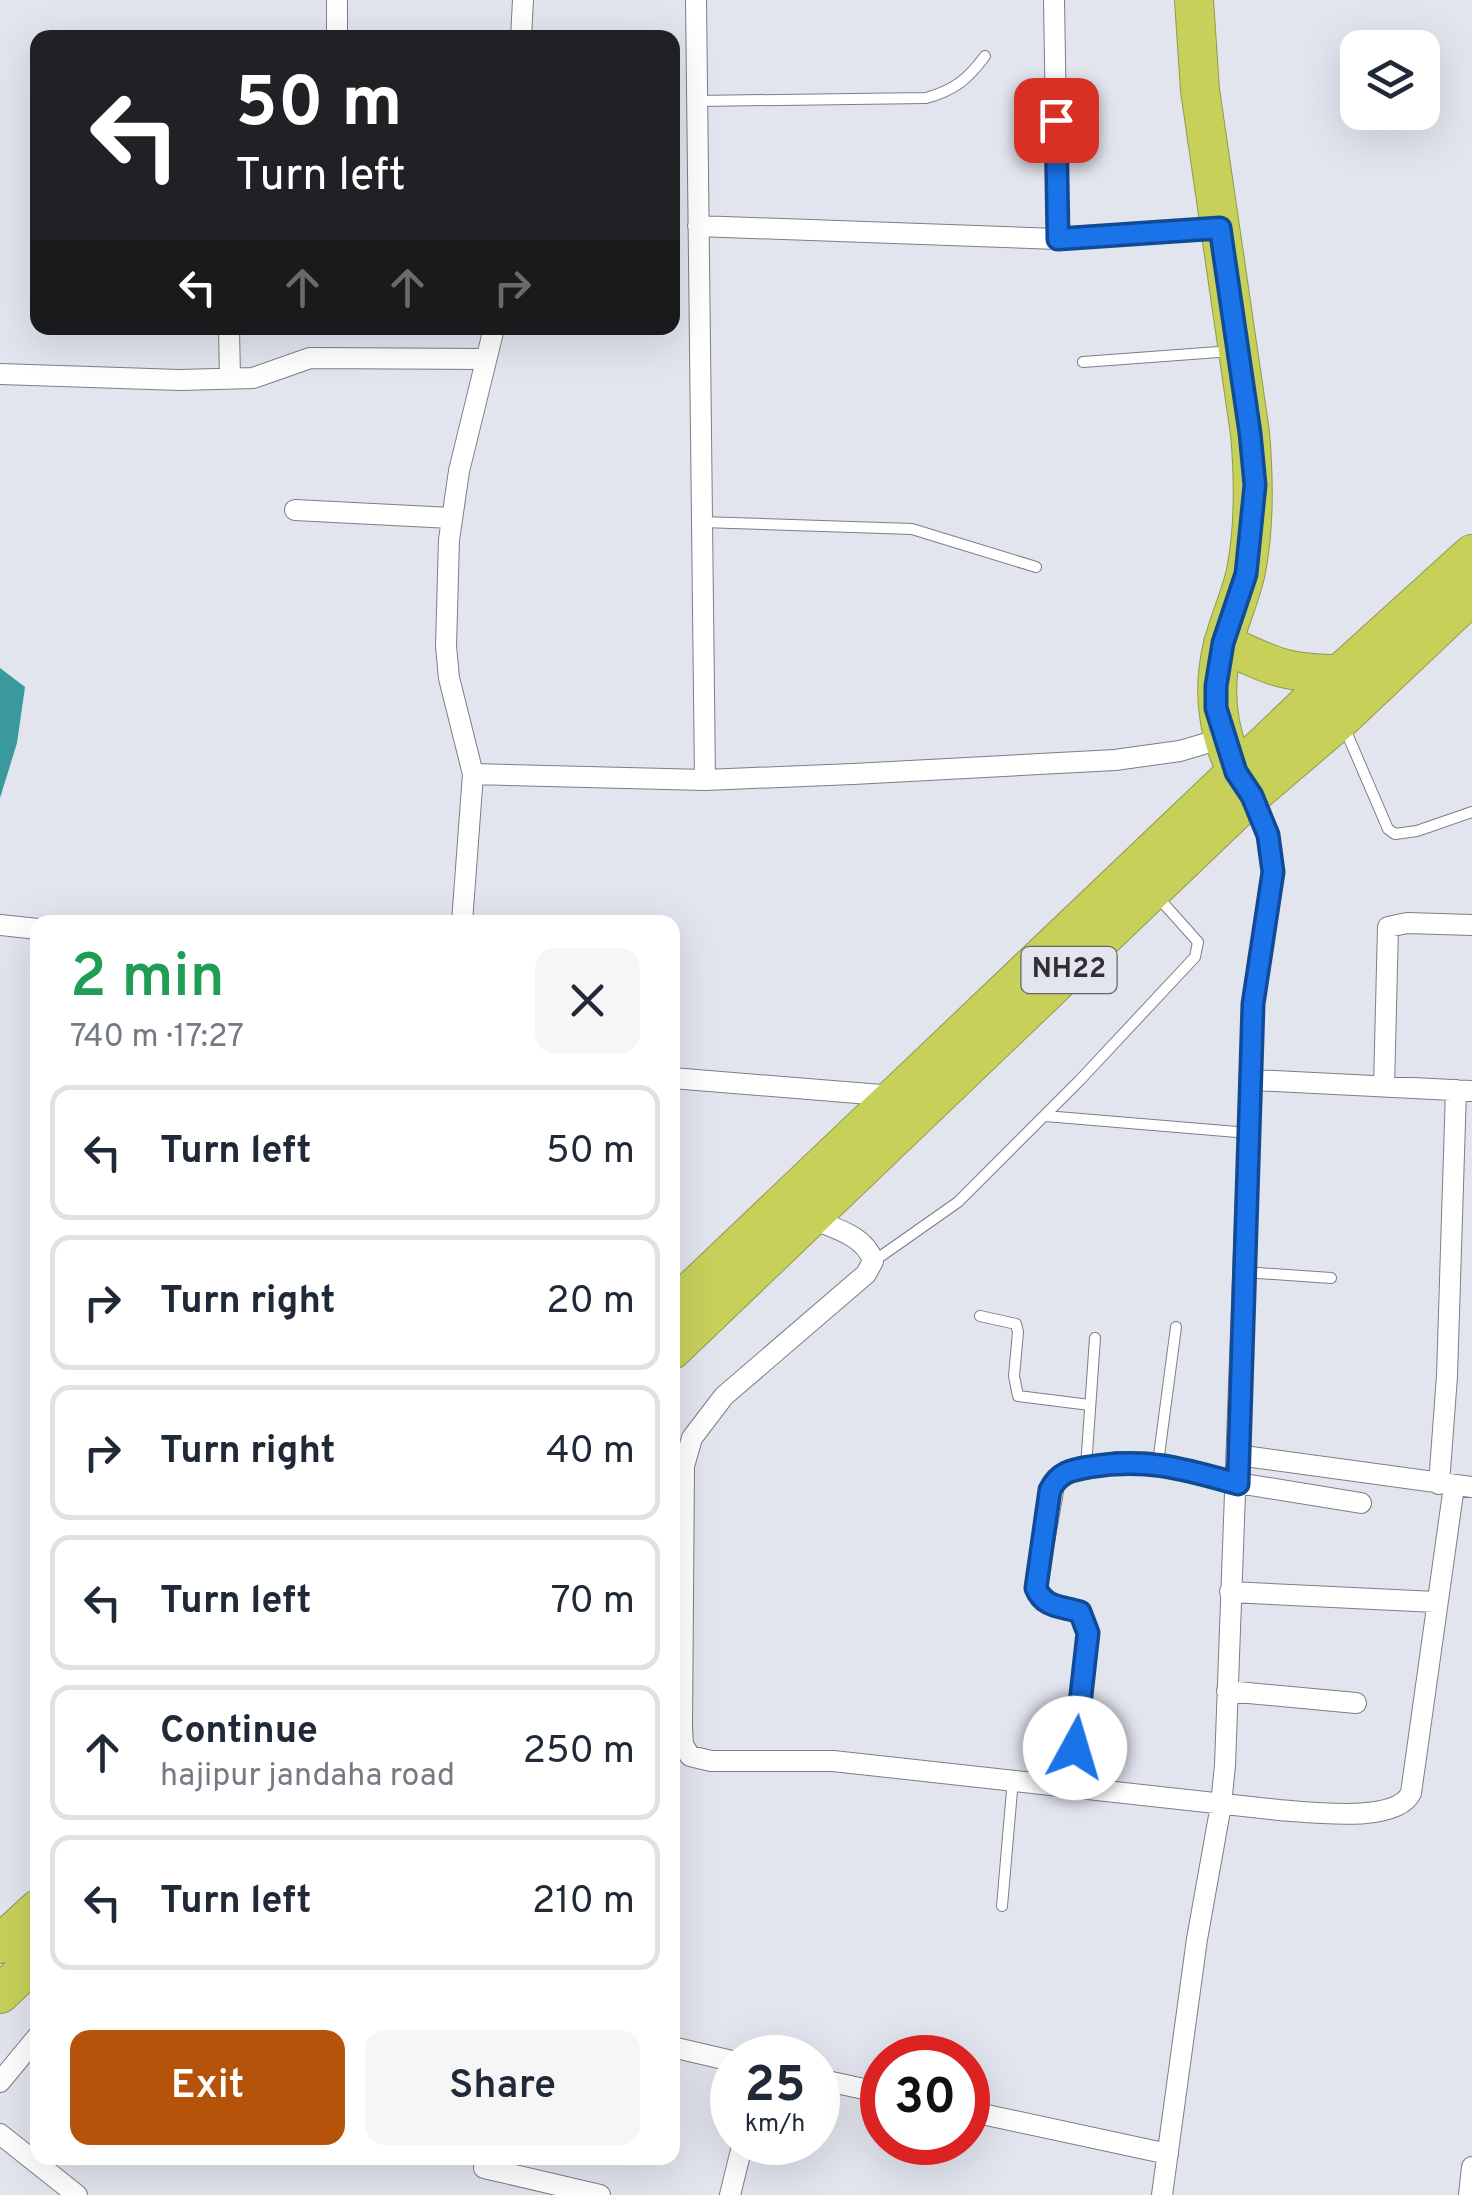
<!DOCTYPE html>
<html lang="en">
<head>
<meta charset="utf-8">
<style>
	body { margin:0; font-family:Overpass,sans-serif; background:#f6f6f7; color:#1f2937; height:100vh; display:flex; flex-direction:column; font-size:38px; white-space:nowrap }
	* { box-sizing:border-box; margin:0 }
	p { font-size:32px; color:#747a83 }
	.icon { flex:none; width:55px; height:55px; fill:none; stroke:currentColor; stroke-width:2; stroke-linecap:round; stroke-linejoin:round }
	.map { position:relative; flex:1; overflow:hidden }
	.drawer { position:absolute; left:30px; top:915px; width:650px; height:1250px; display:flex; flex-direction:column; background:#fff; border-radius:20px; box-shadow:0 10px 40px #0002 }
	.drawer>* { flex:none }
	.guide { position:absolute; left:30px; top:30px; width:650px; height:305px; border-radius:20px; box-shadow:0 10px 40px #0002; background:#202124; color:#fff; overflow:hidden }
	.tools { position:absolute; left:1340px; top:30px; display:grid; gap:20px }
	.tools a { display:grid; place-items:center; width:100px; height:100px; border-radius:20px; background:#fff; box-shadow:0 10px 40px #0002; font-size:50px }
	.speed { position:absolute; left:710px; top:2035px; display:flex; gap:20px; font-size:50px; font-weight:700; text-align:center }
	.speed>* { display:grid; place-content:center; width:130px; height:130px; border-radius:50%; background:#fff; box-shadow:0 10px 40px #0002; line-height:1 }
	.speed small { font-size:25px; font-weight:400 }
	.speed .limit { border:15px solid #d22; background:#fff; color:#111 }
	.pin { position:absolute; display:grid; place-items:center; width:85px; height:85px; color:#fff; margin:-42px; border-radius:20px; box-shadow:0 5px 15px #0006 }
	.me { position:absolute; width:110px; margin:-55px; rotate:6deg; stroke-linejoin:round; filter:drop-shadow(0 0 8px #0008) }
	.turn { display:flex; align-items:center; gap:35px; height:210px; padding:0 40px; font-size:45px }
	.turn .icon { width:130px; height:130px; stroke-width:2.5 }
	.turn b { display:block; font-size:70px; line-height:85px }
	.lanes { display:flex; align-items:center; height:95px; padding:0 40px; background:#0003; justify-content:center; gap:50px; direction:ltr }
	.lanes .off { opacity:.35 }
	.round { display:grid; place-items:center; flex:none; width:105px; height:105px; border-radius:20px; background:#f6f6f7 }
	.headline { display:flex; align-items:center; justify-content:space-between; height:170px; padding:0 40px }
	h1 { font-size:60px; font-weight:600; line-height:75px; color:#1e9e55 }
	.primary-button { display:flex; gap:20px; margin-top:auto; padding:20px 40px }
	.primary-button a { flex:1; height:115px; border-radius:20px; background:#b45309; color:#fff; font-size:40px; font-weight:600; line-height:115px; text-align:center }
	.primary-button a+a { background:#f6f6f7; color:#1f2937 }
	ul { padding:0; list-style:none }
	li { display:flex; align-items:center; gap:30px; height:135px; margin:0 20px 15px; padding:0 20px; border:5px solid #e0e1e3; border-radius:20px }
	li div { flex:1 }
	li b { display:block; font-size:38px }
	li em { font-style:normal }
	.map>svg:first-child { display:block }
	.water { fill:#3a999d }
	.lines { fill:none; stroke-linecap:round; stroke-linejoin:round }
	.lane-casing { stroke:#7c7e88; stroke-width:12 }
	.street-casing { stroke:#7c7e88; stroke-width:22 }
	.highway-casing { stroke:#92994d; stroke-width:40 }
	.lane { stroke:#fff; stroke-width:10 }
	.street { stroke:#fff; stroke-width:20 }
	.highway { stroke:#c7d15a; stroke-width:38 }
	.route-casing { stroke:#114b97; stroke-width:25 }
	.route { stroke:#1a73e8; stroke-width:18 }
	.labels { text-anchor:middle; dominant-baseline:central; stroke-width:8; stroke-linejoin:round; paint-order:stroke }
	.shield { fill:#e2e4ee; stroke:#65666c; stroke-width:2.5 }
	.shield-label { font-size:28px; font-weight:bold; fill:#303034 }
</style>
</head>
<body>
<div class="map">
<svg width="1472" height="2195" viewBox="0 0 1472 2195">
	<rect width="100%" height="100%" fill="#e2e4ee"/>
	<!-- water -->
	<path class="water" d="M0,668L25,687L17,743L0,798Z"/>
	<g class="lines">
		<defs>
			<path id="lane" d="M697,101L926,98C955,90 968,79 985,56
				M1083,362L1232,351
				M701,522L912,529L1036,567
				M1345,729L1388,829L1395,834L1417,831L1472,812
				M1045,1116L1249,1133
				M874,1261L958,1202L1080,1080L1195,957L1198,942L1156,895
				M1244,1272L1331,1278
				M980,1316L1016,1324L1018,1332L1014,1376L1018,1396L1090,1405
				M1158,1463L1176,1327
				M1086,1467L1095,1338
				M1002,1906L1013,1779"/>
			<path id="street" d="M696,0L705,780
				M1054,0L1058,239
				M337,38V0
				M521,38L523,0
				M698,226L1058,239L1220,228
				M229,328L230,378
				M0,374L180,380L253,378L310,358L486,359
				M295,510L451,518
				M473,774L705,780L853,774L1115,760L1180,751L1224,738
				M462,922L473,774L449,678L446,646L449,540L459,471L494,328
				M0,925L38,929
				M672,1078L894,1096
				M1253,1080L1472,1091
				M1384,1087L1388,927L1407,923L1472,925
				M810,1218C833,1228 865,1235 873,1261L866,1274L724,1396L692,1438L684,1466L682,1728L683,1745L690,1756L711,1761H833L1279,1810C1310,1812 1396,1824 1411,1793L1454,1486
				M1237,1455L1472,1487
				M1439,1484L1447,1376L1456,1090
				M1230,1592L1436,1602
				M1227,1691L1356,1703
				M1071,1786L1087,1633L1080,1613C1061,1607 1044,1608 1036,1587L1055,1480L1064,1473L1116,1462L1158,1463L1238,1483L1361,1503
				M672,2047L732,2061
				M818,2079L882,2093
				M0,2082L38,2036
				M968,2111L1168,2154
				M0,2134L77,2195
				M484,2168L600,2195
				M730,2195L743,2142
				M1162,2195L1197,1939L1221,1805L1225,1765L1253,1005L1273,872L1267,835L1251,796
				M1469,2195L1472,2167"/>
			<path id="highway" d="M1194,0L1200,90L1250,433C1254,479 1255,525 1246,571C1241,596 1229,620 1223,645C1210,696 1219,748 1249,792
				M1223,643C1270,666 1287,674 1340,674
				M672,1309L1323,689L1472,554
				M672,1350L1251,796L1341,719L1472,595
				M0,1944L38,1909
				M0,1994L38,1958"/>
		</defs>
		<!-- lane casing -->
		<use href="#lane" class="lane-casing"/>
		<!-- street casing -->
		<use href="#street" class="street-casing"/>
		<!-- highway casing -->
		<use href="#highway" class="highway-casing"/>
		<!-- lane -->
		<use href="#lane" class="lane"/>
		<!-- street -->
		<use href="#street" class="street"/>
		<!-- highway -->
		<use href="#highway" class="highway"/>
	</g>
	<g class="lines">
		<defs>
			<path id="route" d="M1056,120L1058,239L1220,228L1250,433L1255,485L1246,574L1223,643L1216,686V708L1236,772L1252,796L1268,835L1273,872L1253,1004L1238,1484C1184,1469 1145,1457 1089,1467C1072,1470 1059,1472 1050,1490L1036,1588C1044,1608 1061,1606 1080,1612L1088,1633L1075,1748"/>
		</defs>
		<!-- route casing -->
		<use href="#route" class="route-casing"/>
		<!-- route -->
		<use href="#route" class="route"/>
	</g>
	<g class="labels">
		<!-- shield labels -->
		<rect class="shield" x="1021.5" y="947" width="95" height="46" rx="8"/>
		<g class="shield-label">
			<text x="1069" y="970">NH22</text>
		</g>
	</g>
</svg>
<div class="tools">
<a><svg class="icon" aria-label="layers" viewBox="0 0 24 24"><path d="M12 4l9 5-9 5-9-5zM3 14l9 5 9-5"/></svg></a>
</div>
<div class="speed"><div>25<small>km/h</small></div><div class="limit">30</div></div>
<div class="pin" style="left:1056px;top:120px;background:#d93025"><svg class="icon" aria-label="arrive" viewBox="0 0 24 24"><path d="M6 21V4h12l-3 4 3 4H6"/></svg></div>
<svg class="me" style="left:1075px;top:1748px" viewBox="-20 -20 40 40"><circle r="19" fill="#fff"/><path d="M0-13L10 11 0 6-10 11z" fill="#1a73e8"/></svg>
<div class="guide">
<div class="turn"><svg class="icon" aria-label="left" viewBox="0 0 24 24"><path d="M17 20v-9H6M10 6l-5 5 5 5"/></svg><div><b>50 m</b>Turn left</div></div>
<div class="lanes"><svg class="icon" aria-label="left" viewBox="0 0 24 24"><path d="M17 20v-9H6M10 6l-5 5 5 5"/></svg><svg class="icon off" aria-label="ahead" viewBox="0 0 24 24"><path d="M12 20V5M6 11l6-6 6 6"/></svg><svg class="icon off" aria-label="ahead" viewBox="0 0 24 24"><path d="M12 20V5M6 11l6-6 6 6"/></svg><svg class="icon off" aria-label="right" viewBox="0 0 24 24"><path d="M7 20v-9h11M14 6l5 5-5 5"/></svg></div>
</div>
<section class="drawer">
<div class="headline"><div><h1>2 min</h1><p>740 m · 17:27</p></div><a class="round"><svg class="icon" aria-label="close" viewBox="0 0 24 24"><path d="M6 6l12 12M18 6L6 18"/></svg></a></div>
<ul>
<li><svg class="icon" aria-label="left" viewBox="0 0 24 24"><path d="M17 20v-9H6M10 6l-5 5 5 5"/></svg><div><b>Turn left</b></div><em>50 m</em></li>
<li><svg class="icon" aria-label="right" viewBox="0 0 24 24"><path d="M7 20v-9h11M14 6l5 5-5 5"/></svg><div><b>Turn right</b></div><em>20 m</em></li>
<li><svg class="icon" aria-label="right" viewBox="0 0 24 24"><path d="M7 20v-9h11M14 6l5 5-5 5"/></svg><div><b>Turn right</b></div><em>40 m</em></li>
<li><svg class="icon" aria-label="left" viewBox="0 0 24 24"><path d="M17 20v-9H6M10 6l-5 5 5 5"/></svg><div><b>Turn left</b></div><em>70 m</em></li>
<li><svg class="icon" aria-label="ahead" viewBox="0 0 24 24"><path d="M12 20V5M6 11l6-6 6 6"/></svg><div><b>Continue</b><p>hajipur jandaha road</p></div><em>250 m</em></li>
<li><svg class="icon" aria-label="left" viewBox="0 0 24 24"><path d="M17 20v-9H6M10 6l-5 5 5 5"/></svg><div><b>Turn left</b></div><em>210 m</em></li>
</ul>
<div class="primary-button"><a>Exit</a><a>Share</a></div>
</section>
</div>
</body>
</html>
